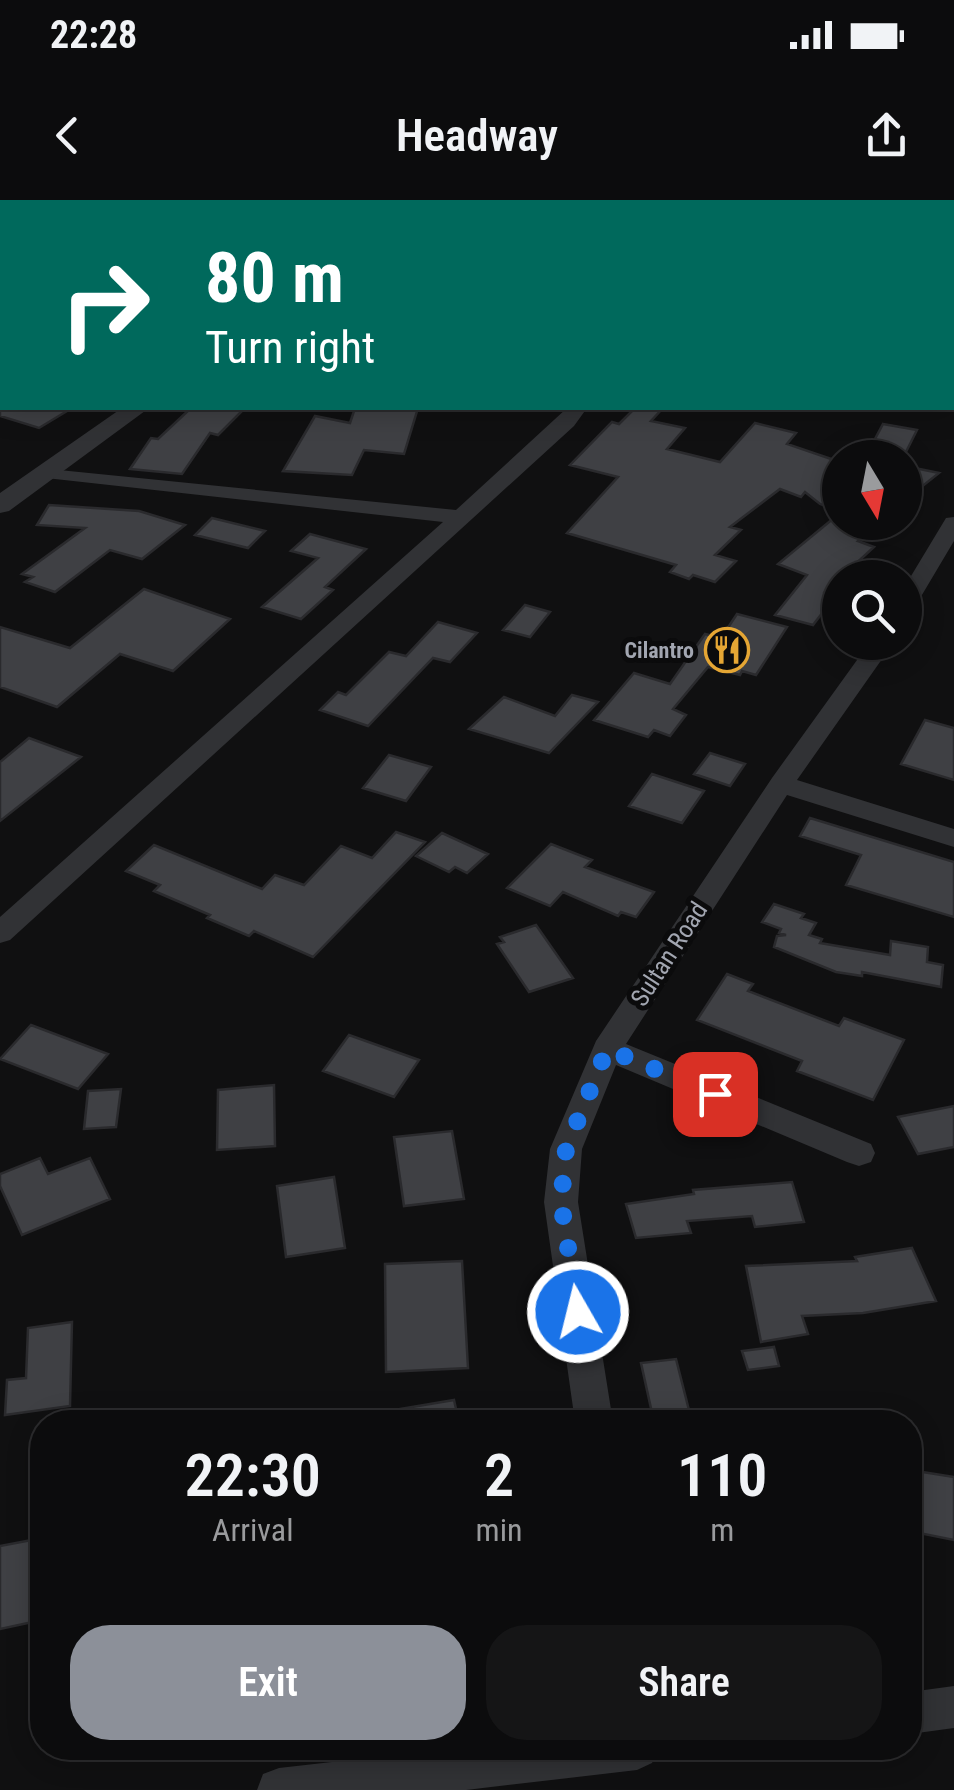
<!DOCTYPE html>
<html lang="en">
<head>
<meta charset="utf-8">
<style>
	body { margin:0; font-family:"Roboto Condensed",sans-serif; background:#151516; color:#f1f3f6; height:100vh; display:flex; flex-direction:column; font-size:38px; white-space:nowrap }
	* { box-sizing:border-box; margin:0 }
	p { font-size:32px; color:#9a9b9d }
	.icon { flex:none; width:55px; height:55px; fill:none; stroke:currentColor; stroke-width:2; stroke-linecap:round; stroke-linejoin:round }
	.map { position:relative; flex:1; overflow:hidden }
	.side { position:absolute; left:30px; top:1210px; width:892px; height:350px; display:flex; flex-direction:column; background:#0c0c0d; border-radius:40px; box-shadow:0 5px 25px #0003,0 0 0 2px #2c2c2e }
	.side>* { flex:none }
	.guide { position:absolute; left:0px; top:0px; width:955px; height:210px; box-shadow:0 5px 25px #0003,0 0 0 2px #2c2c2e; background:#00695c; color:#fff; overflow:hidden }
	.needle { width:65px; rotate:170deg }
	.fabs { position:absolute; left:822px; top:240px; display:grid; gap:20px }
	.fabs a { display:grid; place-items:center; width:100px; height:100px; border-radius:50%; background:#0c0c0d; box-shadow:0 5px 25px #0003,0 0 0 2px #2c2c2e; font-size:50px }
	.pin { position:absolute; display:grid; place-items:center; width:85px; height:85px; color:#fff; margin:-42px; border-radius:20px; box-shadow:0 5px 15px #0006 }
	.me { position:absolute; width:110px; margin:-55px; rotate:352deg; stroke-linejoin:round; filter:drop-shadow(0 0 8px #0008) }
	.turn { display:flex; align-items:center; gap:35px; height:210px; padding:0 40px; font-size:45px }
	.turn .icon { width:130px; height:130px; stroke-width:2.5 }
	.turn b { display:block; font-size:70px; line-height:85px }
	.eta { display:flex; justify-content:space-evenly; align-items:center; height:170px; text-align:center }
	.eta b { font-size:60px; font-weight:600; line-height:70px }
	.cta { display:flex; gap:20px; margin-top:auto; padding:20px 40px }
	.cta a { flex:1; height:115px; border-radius:40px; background:#8c9099; color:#fff; font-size:40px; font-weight:600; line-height:115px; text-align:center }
	.cta a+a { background:#151516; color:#f1f3f6 }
	.status { display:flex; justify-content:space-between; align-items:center; height:70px; padding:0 50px; background:#0c0c0d; direction:ltr }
	.status svg { height:28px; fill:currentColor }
	header { display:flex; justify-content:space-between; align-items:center; height:130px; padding:0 40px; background:#0c0c0d; font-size:45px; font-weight:600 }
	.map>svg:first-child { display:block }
	.building { fill:#3f4044; stroke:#2a2a2d; stroke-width:2.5 }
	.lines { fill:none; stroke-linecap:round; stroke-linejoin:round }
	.minor { fill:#313235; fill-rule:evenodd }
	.tertiary { fill:#313235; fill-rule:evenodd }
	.route { stroke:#1a73e8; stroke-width:18; stroke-dasharray:0 32.4 }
	.labels { text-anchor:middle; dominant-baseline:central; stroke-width:10; stroke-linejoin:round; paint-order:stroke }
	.far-poi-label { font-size:22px; font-weight:bold; fill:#a2a6b1; stroke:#0b0b0c; text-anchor:end }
	.street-label { font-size:25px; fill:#a2a6b1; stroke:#0b0b0c }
</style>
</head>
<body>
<div class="status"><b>22:28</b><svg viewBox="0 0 49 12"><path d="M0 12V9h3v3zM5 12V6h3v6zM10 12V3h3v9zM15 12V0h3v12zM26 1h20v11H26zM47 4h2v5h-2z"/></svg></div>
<header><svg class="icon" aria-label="back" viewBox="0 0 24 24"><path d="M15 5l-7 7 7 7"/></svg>Headway<svg class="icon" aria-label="share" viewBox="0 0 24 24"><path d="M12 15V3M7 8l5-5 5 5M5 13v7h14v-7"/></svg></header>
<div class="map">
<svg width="954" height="1590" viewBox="0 0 954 1590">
	<rect width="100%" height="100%" fill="#101011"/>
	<!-- building -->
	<path class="building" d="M0,208H72L39,228L0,216Z
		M191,208H245L218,235L210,233L182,274L130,269L151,238L158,239Z
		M355,208H418L404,254L364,250L352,275L283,271L315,216L350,223Z
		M635,208H663L651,221L685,228L667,249L720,262L755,223L796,233L787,244L840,262V311L820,304L805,292L801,297L780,289L730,327L741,330L715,355L736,361L715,382L693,375L689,379L670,372L676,365L567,333L618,277L570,265L612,222L619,224Z
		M883,224L917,230L903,258L867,254Z
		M905,266L939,273L905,300Z
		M49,305L139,311L185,325L142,359L110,350L55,392L25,382L33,377L22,374L85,328L37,325Z
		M840,313V322H883L858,341L874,347L825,392L836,395L813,425L775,415L807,375L778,364Z
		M212,318L265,331L248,348L195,335Z
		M310,334L366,349L325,387L333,390L301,419L262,407L318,358L291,351Z
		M144,389L230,419L173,471L120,454L57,507L0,487V427L70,448Z
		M525,405L550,412L530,437L503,430Z
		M737,414L787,427L756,475L742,471L740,475L708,467L673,509L686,515L670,536L654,530L648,537L594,520L634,473L670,484L705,434L721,438Z
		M438,422L477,433L450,462L433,458L368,526L320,510L338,492L346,495L389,452L406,456Z
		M572,495L598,502L549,553L469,529L504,497L555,516Z
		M925,520L954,528V580L901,564Z
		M29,538L81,557L0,621V562Z
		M710,553L745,564L730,586L694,574Z
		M389,555L431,567L406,601L363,588Z
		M652,574L704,591L682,623L629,606Z
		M810,618L954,662V717L846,685L861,655L800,636Z
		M396,632L425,642L313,757L254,731L249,736L207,718L210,715L154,691L160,685L126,671L154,645L262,689L275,675L304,685L341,646L372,658Z
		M442,633L488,654L467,673L455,667L449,672L416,656Z
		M551,644L592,660L585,667L654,692L636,717L621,712L618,716L563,692L550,706L507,688Z
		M774,704L804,714L801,718L816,723L809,735L822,739L820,743L890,755L891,741L928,747L927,762L943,765L941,787L862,772V776L836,772L774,747L777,736L786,735L779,733L781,729L762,722Z
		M536,725L573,778L529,792L497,744L504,742L500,737Z
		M727,774L753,784L748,791L839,826L844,818L904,840L873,900L797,871L802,861L697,820Z
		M31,825L108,854L78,889L0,859Z
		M349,835L419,860L394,897L323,871Z
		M274,885L275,946L217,950L218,890Z
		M121,889L116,927L84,929L88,891Z
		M954,906V947L918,954L898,917Z
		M452,931L464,999L404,1006L394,937Z
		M40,958L48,974L90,958L110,999L22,1035L0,986V974Z
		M334,977L345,1048L286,1057L277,986Z
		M792,982L804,1022L755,1027L752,1016L687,1021L691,1033L636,1038L626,1004L694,994L693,990Z
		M912,1048L936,1101L863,1113L802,1116L808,1134L761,1142L746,1066L857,1061L855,1057Z
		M462,1061L468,1168L386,1172L385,1064Z
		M72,1122L70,1206L5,1215L7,1180L26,1178L28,1128Z
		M774,1147L779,1166L748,1170L742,1151Z
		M676,1159L692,1222H654L641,1163Z
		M454,1200L459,1222H389L388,1211Z
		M910,1270L954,1277V1340L914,1332Z
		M42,1338V1420L0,1429V1346Z"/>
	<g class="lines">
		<!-- minor -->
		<path class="minor" d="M561,0H578L579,2H563Z
			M879,0H896L897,2H881Z
			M952,26H954V36H952Z
			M952,108H954V124H952Z
			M567,208H587L574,226L10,740L0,743V717L443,322L46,278L39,276L36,272L39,268L456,310Z
			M954,317V341L913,410L905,412V386L946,318Z
			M870,442H894L797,580L954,629V647L787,595L626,844L871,944L875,953L871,962L859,966L847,962L616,865L582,949L578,1002L613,1222H575L544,1002L550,949L596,841L772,578Z
			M954,1486V1528L910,1534V1492Z
			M455,1548H659L652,1563L637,1570L466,1590H257L263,1574L279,1568Z"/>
		<!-- tertiary -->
		<path class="tertiary" d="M217,0H237L238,2H218Z
			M122,208H149L9,311L0,313V293Z"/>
	</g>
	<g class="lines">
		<!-- route -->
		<path class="route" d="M578,1112L561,1002L566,949L607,849L715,894"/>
	</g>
	<!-- icons -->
	<defs>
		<symbol id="restaurant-ring" viewBox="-11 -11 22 22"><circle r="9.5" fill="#0b0b0c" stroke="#e5a634" stroke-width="1.5"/><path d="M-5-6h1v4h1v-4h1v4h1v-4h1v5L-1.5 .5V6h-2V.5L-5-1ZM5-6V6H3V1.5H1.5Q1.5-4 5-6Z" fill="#e5a634"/></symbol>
	</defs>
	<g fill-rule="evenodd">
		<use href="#restaurant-ring" x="702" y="425" width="50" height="50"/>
	</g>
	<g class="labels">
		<!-- far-poi labels -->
		<g class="far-poi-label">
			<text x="694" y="450">Cilantro</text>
		</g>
		<!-- street labels -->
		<g class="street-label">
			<text transform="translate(669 754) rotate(-57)">Sultan Road</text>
		</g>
	</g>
</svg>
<div class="fabs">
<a><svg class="needle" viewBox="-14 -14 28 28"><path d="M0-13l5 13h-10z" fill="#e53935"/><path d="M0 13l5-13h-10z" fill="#9a9b9d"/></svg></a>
<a><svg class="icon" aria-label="search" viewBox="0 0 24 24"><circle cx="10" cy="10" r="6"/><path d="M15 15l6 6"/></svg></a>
</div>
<div class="pin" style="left:715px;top:894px;background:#d93025"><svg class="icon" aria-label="arrive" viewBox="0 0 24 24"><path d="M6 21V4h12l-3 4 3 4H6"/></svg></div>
<svg class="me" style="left:578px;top:1112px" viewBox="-20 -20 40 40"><circle r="17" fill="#1a73e8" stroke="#fff" stroke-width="3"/><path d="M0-11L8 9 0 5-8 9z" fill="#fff"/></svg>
<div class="guide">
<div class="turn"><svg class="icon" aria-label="right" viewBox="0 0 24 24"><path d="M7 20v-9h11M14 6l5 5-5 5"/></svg><div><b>80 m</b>Turn right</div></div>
</div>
<section class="side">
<div class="eta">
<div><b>22:30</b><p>Arrival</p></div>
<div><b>2</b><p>min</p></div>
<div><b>110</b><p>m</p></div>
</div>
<div class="cta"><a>Exit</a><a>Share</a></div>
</section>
</div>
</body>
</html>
